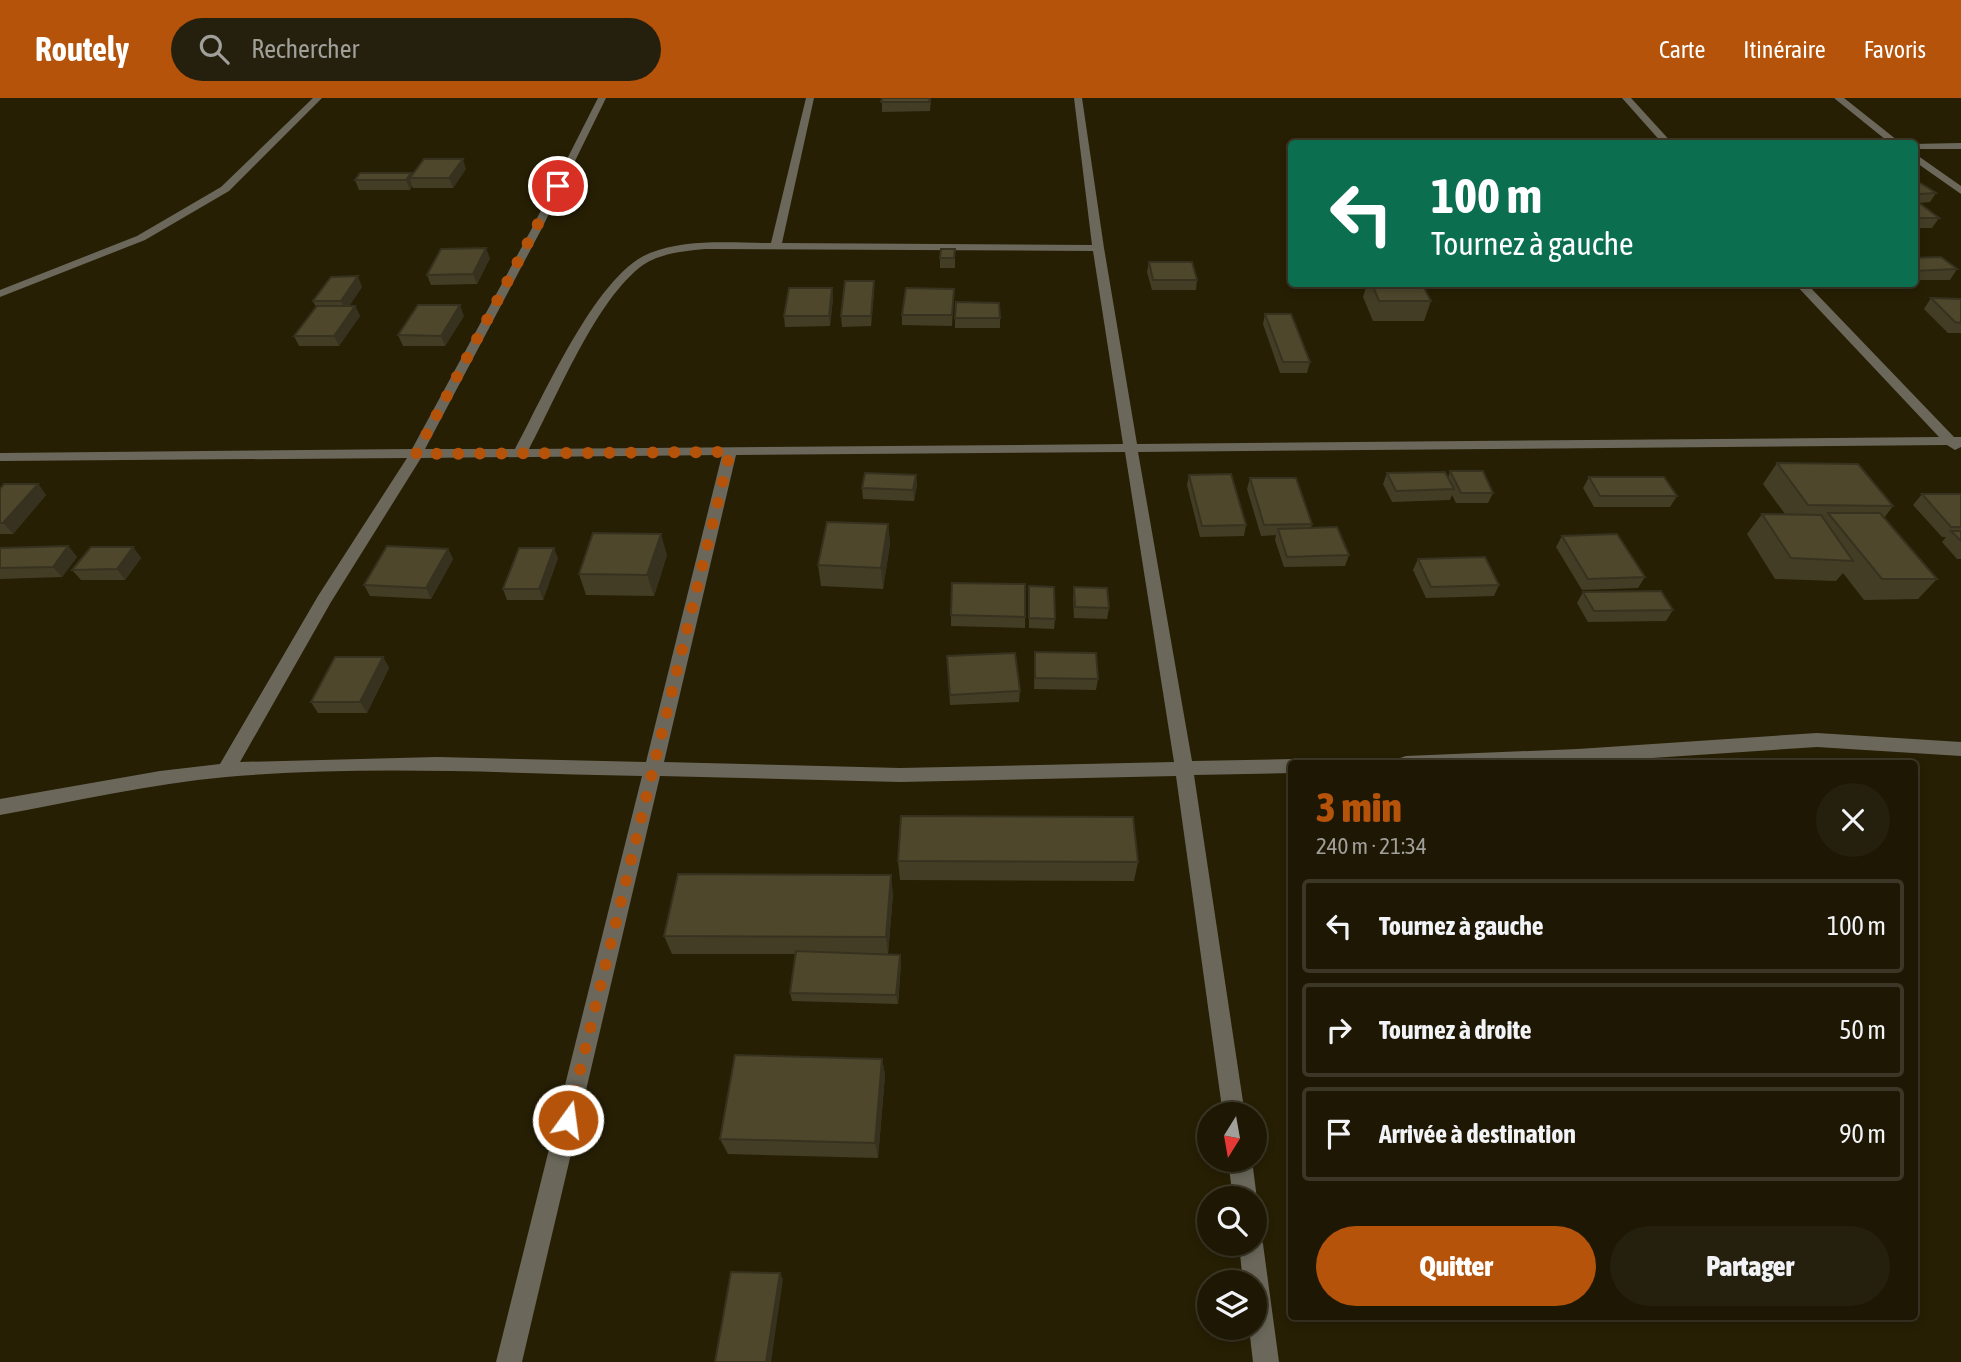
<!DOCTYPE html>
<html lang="fr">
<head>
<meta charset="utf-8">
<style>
	body { margin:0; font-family:"Asap Condensed",sans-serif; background:#25200d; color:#f1f3f6; height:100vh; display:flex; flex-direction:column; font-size:26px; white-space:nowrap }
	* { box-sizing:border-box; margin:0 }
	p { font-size:23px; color:#a09f9a }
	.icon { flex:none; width:38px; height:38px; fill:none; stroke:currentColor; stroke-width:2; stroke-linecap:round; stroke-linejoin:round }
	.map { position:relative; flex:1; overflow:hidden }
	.drawer { position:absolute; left:1288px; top:662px; width:630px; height:560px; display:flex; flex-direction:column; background:#1d1703; border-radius:7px; box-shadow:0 4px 10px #0003,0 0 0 2px #3b3625 }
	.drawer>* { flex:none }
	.hud { position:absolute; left:1288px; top:42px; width:630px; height:147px; border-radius:7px; box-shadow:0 4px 10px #0003,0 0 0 2px #3b3625; background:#0b6e4f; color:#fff; overflow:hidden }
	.needle { width:46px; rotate:191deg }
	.controls { position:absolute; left:1197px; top:1004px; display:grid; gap:14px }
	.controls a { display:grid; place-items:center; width:70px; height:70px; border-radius:50%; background:#1d1703; box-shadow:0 4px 10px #0003,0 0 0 2px #3b3625; font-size:35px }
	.pin { position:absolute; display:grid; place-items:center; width:60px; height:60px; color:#fff; margin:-30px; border:4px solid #fff; border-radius:50%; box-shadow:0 2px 7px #0007 }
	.me { position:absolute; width:77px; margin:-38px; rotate:14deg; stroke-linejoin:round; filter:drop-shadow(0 0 5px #0008) }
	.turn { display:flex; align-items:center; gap:24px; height:147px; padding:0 28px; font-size:32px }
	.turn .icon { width:91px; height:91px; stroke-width:2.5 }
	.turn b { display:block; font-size:49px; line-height:60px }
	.round { display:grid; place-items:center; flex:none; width:74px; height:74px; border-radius:37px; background:#25200d }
	.overview { display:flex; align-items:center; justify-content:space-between; height:119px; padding:0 28px }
	h1 { font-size:42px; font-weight:800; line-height:52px; color:#b45309 }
	.button { display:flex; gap:14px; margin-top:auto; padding:14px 28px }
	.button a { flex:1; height:80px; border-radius:42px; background:#b45309; color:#fff; font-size:28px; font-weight:800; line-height:80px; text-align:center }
	.button a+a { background:#25200d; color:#f1f3f6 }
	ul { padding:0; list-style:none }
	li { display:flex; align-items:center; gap:21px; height:94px; margin:0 14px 10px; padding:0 14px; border:4px solid #3b3625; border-radius:7px }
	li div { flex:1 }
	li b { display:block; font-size:26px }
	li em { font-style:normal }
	header { display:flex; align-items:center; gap:42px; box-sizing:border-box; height:98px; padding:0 35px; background:#b45309; color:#fff }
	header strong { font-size:33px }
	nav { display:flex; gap:38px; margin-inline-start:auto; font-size:24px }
	.search { width:490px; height:63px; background:#25200d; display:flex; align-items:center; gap:18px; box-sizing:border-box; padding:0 24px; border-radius:38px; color:#a09f9a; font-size:26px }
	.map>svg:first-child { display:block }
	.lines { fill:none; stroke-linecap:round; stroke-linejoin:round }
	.minor { fill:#6b685b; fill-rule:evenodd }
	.wall { fill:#443d26 }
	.shaded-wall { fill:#37321f }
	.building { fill:#4f472c; stroke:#37321f; stroke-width:2 }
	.route { stroke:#b45309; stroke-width:12; stroke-dasharray:0 21.6 }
</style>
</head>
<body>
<header>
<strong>Routely</strong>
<div class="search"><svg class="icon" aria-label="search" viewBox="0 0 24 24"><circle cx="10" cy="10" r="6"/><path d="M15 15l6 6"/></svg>Rechercher</div>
<nav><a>Carte</a><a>Itinéraire</a><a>Favoris</a></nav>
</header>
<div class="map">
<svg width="1961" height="1264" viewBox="0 0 1961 1264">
	<rect width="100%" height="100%" fill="#271f04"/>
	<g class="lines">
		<!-- minor -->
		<path class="minor" d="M313,0H322L229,93L145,142L0,199V192L137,138L221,89Z
			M598,0H606L541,132L425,351H515C543,300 596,176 650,155C688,140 731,145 771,145L806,0H814L782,145L1092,147L1074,0H1082L1104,150L1137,346L1939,339L1795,186H1807L1954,339H1961V349L1955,352L1947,347L1138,354L1192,663L1292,661L1299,665H1292V675L1194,677L1245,1017H1223L1176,678L900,684L660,678L522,1264H496L642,678C504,675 364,667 226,679C150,686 75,703 0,717V701L160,673L220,666L318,498L407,360L0,363V355L412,351L531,132ZM705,151L1093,153L1123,346L529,351C557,299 596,201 643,167C661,155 684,153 705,151ZM1125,354L1174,664L900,670L664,664L736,357ZM722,357L646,664L437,659L240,664L331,504L421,360Z
			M1622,0H1631L1673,46H1663Z
			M1834,0H1844L1902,46H1891Z
			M1961,45V51H1914L1912,46Z
			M1914,55L1961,88V96L1914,63Z
			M1817,635L1961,644V658L1817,649L1577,665H1397L1400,660L1406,658L1578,651Z
			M1228,1062H1252L1257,1101L1255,1106V1101H1233Z
			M1255,1135L1260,1137L1263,1146L1279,1264H1253L1249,1230H1255V1185H1243L1239,1146H1255Z"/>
	</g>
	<!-- wall -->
	<path class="wall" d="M882,0H931L930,13L882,14Z
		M466,71L453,90H413L412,88L410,92H359L355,82L411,75L412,77Z
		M1914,81L1936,95L1930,104L1920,105L1939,120L1932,130H1914Z
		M955,151V170H940V160Z
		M490,160L477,186L431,187L427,177Z
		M1914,160L1957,171L1950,182H1914Z
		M1149,164L1197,182L1196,192H1152L1147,174Z
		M874,183V193L871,228L842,229L841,218Z
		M1367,186H1422L1431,203L1424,223H1373L1363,199Z
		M362,189L349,208H355L360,218L339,248H299L294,238L316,209L313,203Z
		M832,190L833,200L830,228L785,229L784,218Z
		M954,191L952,228L902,227V217Z
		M1931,200L1961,201V235H1948L1924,211Z
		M1265,216L1310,264L1307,275H1280L1263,226Z
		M464,218L445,248H403L398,237Z
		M955,220H1000V230H955Z
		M1777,365L1893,408L1884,420L1937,481L1918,501L1864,502L1843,475L1836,483L1775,481L1747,436L1762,416H1785L1763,386Z
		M1450,373L1493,395L1488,405H1456L1452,397L1450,402L1392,404L1383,386L1387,375L1448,380Z
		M916,377L917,387L914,403L863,401L862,390Z
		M1189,377L1246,427L1244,438L1200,439L1187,387Z
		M1589,379L1677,398L1670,409H1594L1583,390Z
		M1250,380L1312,426L1311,430L1349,457L1345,468L1284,469L1275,442L1276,437L1261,438L1247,391Z
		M38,386L46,397L13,436H0V391Z
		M1922,396H1961V461H1957L1942,444L1946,439H1942L1913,407Z
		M888,426L890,446L883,491L821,488L818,467Z
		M1562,438L1645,479L1638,490L1582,492L1556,449Z
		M68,448L77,459L62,479L0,481V450Z
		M133,449L141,460L125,482H81L72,472Z
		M448,451L453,461L431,501L370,498L364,487Z
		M667,457L654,498L586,497L579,476Z
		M558,460L543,502H507L503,491Z
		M1418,461L1499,487L1494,498L1426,500L1413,472Z
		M1029,488L1055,521L1054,531L1029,530Z
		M1074,489L1109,510L1107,521L1074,520L1073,500Z
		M1583,494L1673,512L1666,523L1588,524L1577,505Z
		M951,517L1025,519V530L951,528Z
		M1035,554L1098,581L1096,592L1034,591Z
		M947,558L1020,593L1019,604L950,607Z
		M383,559L389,570L367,615H318L311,604Z
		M898,763L1138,764L1134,783L900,782Z
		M893,796L888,856L900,857L901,866L898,906L792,903L790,895L796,856H672L664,838Z
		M882,961L885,977L878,1060L728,1056L720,1041Z"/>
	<!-- shaded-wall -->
	<path class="shaded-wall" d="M463,61L466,71L453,90L449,80Z
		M411,75L413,80H410L412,88L410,92L406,82Z
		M486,150L490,160L477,186L473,176Z
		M358,178L362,189L346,213L341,203Z
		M874,183V193L871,228V218Z
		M832,190L833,200L830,228L829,218Z
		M460,207L464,218L445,248L441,238Z
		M355,208L360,218L339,248L334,238Z
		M916,377L917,387L914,403L913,392Z
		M38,386L46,397L13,436L3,425Z
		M888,426L890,446L883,491L881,470Z
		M661,436L667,457L654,498L647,477Z
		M68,448L77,459L62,479L53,469Z
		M133,449L141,460L125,482L117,471Z
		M554,450L558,460L543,502L539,491Z
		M448,451L453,461L431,501L426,490Z
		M383,559L389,570L367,615L360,604Z
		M891,777L893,796L888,857L886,839Z
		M900,857L901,866L898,906L896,897Z
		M882,961L885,977L878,1060L875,1045Z
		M780,1175L783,1181L771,1264H766Z"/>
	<!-- building -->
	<path class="building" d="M882,0H930L929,4H881Z
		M424,61H463L449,80H410Z
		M360,75H411L406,82H355Z
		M1914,81L1936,95L1919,96L1914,93Z
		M1914,101L1939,120H1914Z
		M486,150L473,176L427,177L441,151Z
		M941,151H955L954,160H940Z
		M1941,159L1957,171L1914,173V160Z
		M1149,164H1192L1197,182H1153Z
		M358,178L341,203H313L331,179Z
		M845,183H874L871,218H841Z
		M1372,186H1422L1431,203H1379Z
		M789,190H832L829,218H784Z
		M906,190L954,191L952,217H902Z
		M1931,200L1961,201V225L1955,224Z
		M956,204L999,205L1000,220H955Z
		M418,207H460L441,238L398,237Z
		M317,208H355L334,238H294Z
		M1265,216H1291L1310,264H1283Z
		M1777,365L1858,366L1893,408L1808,407Z
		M1450,373H1483L1493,395H1461Z
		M1445,374L1454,391L1396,393L1387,375Z
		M865,375L916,377L913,392L862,390Z
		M1231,376L1246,427L1202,428L1189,377Z
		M1589,379H1664L1677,398H1600Z
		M1250,380H1296L1312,426L1264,427Z
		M4,386H38L3,425H0V391Z
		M1922,396H1961V429H1951Z
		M1828,415H1880L1937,481H1882Z
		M1762,416L1821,417L1853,463L1791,460Z
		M827,424L888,426L881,470L818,467Z
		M1337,429L1349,457L1287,459L1278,431Z
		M1951,433H1961V443Z
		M593,435L661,436L647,477L579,476Z
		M1617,436L1645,479L1588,481L1562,438Z
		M68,448L53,469L0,470V450Z
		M387,448L448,451L426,490L364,487Z
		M91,449H133L117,471L72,472Z
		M519,450H554L539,491H503Z
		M1485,459L1499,487L1431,489L1418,461Z
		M952,485L1025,486V519L951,517Z
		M1029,488L1054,489L1055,521L1029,520Z
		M1074,489L1107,490L1109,510L1075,509Z
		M1661,493L1673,512L1594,513L1583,494Z
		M1035,554L1096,555L1098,581L1035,580Z
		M1015,555L1020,593L950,597L947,558Z
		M335,559H383L360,604H311Z
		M901,718L1133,719L1138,764L898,763Z
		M678,776L891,777L886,839L664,838Z
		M796,853L900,857L896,897L790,895Z
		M735,957L882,961L875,1045L720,1041Z
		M731,1174L780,1175L766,1264H715Z"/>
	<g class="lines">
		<!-- route -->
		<path class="route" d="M558,88L416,356L730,354L568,1022"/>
	</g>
</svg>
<div class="controls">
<a><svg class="needle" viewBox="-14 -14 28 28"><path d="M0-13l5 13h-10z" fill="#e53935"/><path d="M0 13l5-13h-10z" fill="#a09f9a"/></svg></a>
<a><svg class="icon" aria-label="search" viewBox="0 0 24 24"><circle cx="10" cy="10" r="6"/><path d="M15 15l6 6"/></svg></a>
<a><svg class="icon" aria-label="layers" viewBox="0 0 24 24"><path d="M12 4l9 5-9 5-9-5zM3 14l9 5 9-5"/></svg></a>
</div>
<div class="pin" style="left:558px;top:88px;background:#d93025"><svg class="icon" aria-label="arrive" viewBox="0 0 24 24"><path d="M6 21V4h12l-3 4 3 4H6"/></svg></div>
<svg class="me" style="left:568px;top:1022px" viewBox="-20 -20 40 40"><circle r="17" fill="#b45309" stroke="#fff" stroke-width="3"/><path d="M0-11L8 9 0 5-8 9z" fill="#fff"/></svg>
<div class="hud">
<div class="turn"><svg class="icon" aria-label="left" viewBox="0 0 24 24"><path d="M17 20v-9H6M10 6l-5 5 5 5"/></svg><div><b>100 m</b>Tournez à gauche</div></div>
</div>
<section class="drawer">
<div class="overview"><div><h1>3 min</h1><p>240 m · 21:34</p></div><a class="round"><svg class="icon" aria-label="close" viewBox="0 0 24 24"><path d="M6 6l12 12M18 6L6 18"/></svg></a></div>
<ul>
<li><svg class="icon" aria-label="left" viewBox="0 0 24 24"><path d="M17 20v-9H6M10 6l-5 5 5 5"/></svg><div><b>Tournez à gauche</b></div><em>100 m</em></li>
<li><svg class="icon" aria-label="right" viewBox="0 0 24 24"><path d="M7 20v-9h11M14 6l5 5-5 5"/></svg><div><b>Tournez à droite</b></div><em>50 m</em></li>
<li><svg class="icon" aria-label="arrive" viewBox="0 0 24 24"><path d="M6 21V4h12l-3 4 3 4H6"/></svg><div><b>Arrivée à destination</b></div><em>90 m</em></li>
</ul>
<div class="button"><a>Quitter</a><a>Partager</a></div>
</section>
</div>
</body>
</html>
